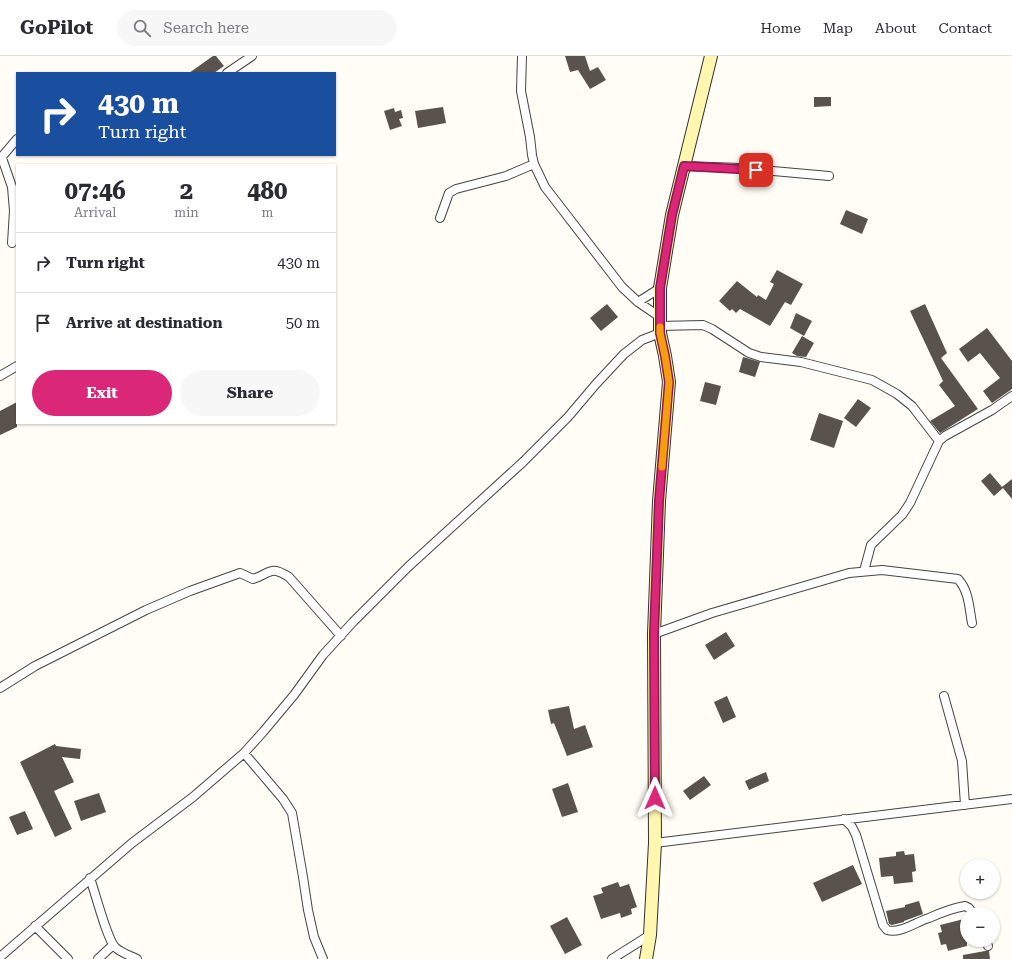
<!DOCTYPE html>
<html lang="en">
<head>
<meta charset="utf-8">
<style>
	body { margin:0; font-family:"Roboto Serif",serif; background:#f7f7f7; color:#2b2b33; height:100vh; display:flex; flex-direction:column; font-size:15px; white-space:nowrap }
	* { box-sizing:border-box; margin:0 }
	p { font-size:13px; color:#7c7c81 }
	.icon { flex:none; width:22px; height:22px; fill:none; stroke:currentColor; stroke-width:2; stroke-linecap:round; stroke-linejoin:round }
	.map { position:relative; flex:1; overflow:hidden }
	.panel { position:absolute; left:16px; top:108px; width:320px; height:260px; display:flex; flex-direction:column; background:#fff; border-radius:0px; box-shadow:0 1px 3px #0004 }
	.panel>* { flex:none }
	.guide { position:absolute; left:16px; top:16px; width:320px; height:84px; border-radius:0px; box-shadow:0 1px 3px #0004; background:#1a4fa0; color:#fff; overflow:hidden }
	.tools { position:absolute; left:960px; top:803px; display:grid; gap:8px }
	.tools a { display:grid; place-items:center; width:40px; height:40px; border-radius:50%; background:#fff; box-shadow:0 1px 3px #0004; font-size:20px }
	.pin { position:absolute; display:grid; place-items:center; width:34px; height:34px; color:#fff; margin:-17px; border-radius:8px; box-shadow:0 2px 6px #0006 }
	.me { position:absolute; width:44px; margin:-22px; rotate:0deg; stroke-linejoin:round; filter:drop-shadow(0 0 3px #0008) }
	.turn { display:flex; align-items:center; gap:14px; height:84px; padding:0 16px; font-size:18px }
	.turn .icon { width:52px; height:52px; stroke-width:2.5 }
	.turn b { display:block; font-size:28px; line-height:34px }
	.eta { display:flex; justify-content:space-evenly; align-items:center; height:68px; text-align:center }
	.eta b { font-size:24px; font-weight:700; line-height:28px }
	.cta { display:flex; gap:8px; margin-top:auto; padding:8px 16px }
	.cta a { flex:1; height:46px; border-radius:24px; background:#db2777; color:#fff; font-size:16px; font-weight:700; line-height:46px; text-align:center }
	.cta a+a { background:#f7f7f7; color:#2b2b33 }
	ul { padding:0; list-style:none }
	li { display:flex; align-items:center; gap:12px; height:60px; padding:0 16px; border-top:1px solid #e1e1e2 }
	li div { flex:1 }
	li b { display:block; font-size:15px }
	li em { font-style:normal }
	header { display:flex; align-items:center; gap:24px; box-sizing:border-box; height:56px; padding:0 20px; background:#fff; border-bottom:1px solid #e1e1e2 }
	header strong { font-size:19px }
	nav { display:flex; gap:22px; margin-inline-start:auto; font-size:14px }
	.search { width:280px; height:36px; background:#f7f7f7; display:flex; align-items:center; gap:10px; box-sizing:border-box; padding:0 14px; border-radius:22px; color:#7c7c81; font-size:15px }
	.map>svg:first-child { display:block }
	.building { fill:#5a524d }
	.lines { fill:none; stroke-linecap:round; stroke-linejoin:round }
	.street-casing { stroke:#444; stroke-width:10 }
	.secondary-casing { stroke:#333; stroke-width:14 }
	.street { stroke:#fff; stroke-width:8 }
	.secondary { stroke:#fff6b0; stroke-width:12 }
	.route-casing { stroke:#8e194d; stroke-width:10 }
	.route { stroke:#db2777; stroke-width:7 }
	.slow { stroke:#f59e0b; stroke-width:7 }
</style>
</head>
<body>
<header>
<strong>GoPilot</strong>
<div class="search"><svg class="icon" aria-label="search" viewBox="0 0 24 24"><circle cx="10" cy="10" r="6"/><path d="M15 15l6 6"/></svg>Search here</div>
<nav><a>Home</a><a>Map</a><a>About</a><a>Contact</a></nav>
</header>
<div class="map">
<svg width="1012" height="903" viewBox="0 0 1012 903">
	<rect width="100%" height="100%" fill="#fffdf5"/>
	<!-- building -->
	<path class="building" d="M213,0H216L224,10L214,17H189Z
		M565,0H585L590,15L598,11L606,24L590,33L578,14L570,16Z
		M814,41H831V50L814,51Z
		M443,51L446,67L418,72L415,55Z
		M394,52L395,56L401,54L403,62L399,63L402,70L390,74L384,55Z
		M846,154L868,163L862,178L840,168Z
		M777,214L803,228L791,249L785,246L770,270L740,253L736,257L732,253L730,255L719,245L737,225L757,241L758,239L766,244L774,228L770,226Z
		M607,248L618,261L601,275L590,262Z
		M925,248L947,297L941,302L978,353L940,377L930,365L955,350L939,329L943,325L910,255Z
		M796,257L812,265L804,280L790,272Z
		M987,272L1012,305V333L992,347L983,335L1000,322L980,297L968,306L959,293Z
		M802,280L814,287L806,301L797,300L792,297Z
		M743,301L760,306L755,321L739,316Z
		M705,326L721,330L716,349L700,345Z
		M858,343L871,352L856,371L844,362Z
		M17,346V371L0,379V355Z
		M819,357L843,365L834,392L810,384Z
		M990,417L1002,431L1012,423V443L1003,432L994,440L981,425Z
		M726,576L735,590L714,604L705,589Z
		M727,640L736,661L723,667L714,646Z
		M569,650L574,673L585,669L593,691L567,700L554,667L551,668L548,654Z
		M55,688L56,690L81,693L80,703L62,701L74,726L54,735L72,773L55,781L20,706Z
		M766,716L769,725L749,734L745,725Z
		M704,720L711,729L690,744L683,735Z
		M568,727L578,756L562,761L552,733Z
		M99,737L106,756L81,765L74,745Z
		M25,755L33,773L17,779L9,761Z
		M904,795L905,799L914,798L916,815L912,816L913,826L894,828L893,820L881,821L879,802L896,800V796Z
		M853,809L862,828L822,846L813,827Z
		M618,826L620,831L629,828L637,851L631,853L632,858L621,862L620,857L601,863L593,840L603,837L601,832Z
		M919,845L923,858L904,865V866L892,869L889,868L886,855L905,851V849Z
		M567,861L582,889L565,898L550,870Z
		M964,863L967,874V890L948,895L946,888L941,889L938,877L942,876L940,869Z
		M985,895H989L990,903H963V899Z"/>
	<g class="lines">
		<defs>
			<path id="street" d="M522,0L521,35L530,81L532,99L534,108L545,131L622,231L638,246L660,261
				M227,17L252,0
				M2,102L12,131L14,155L12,187
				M0,103L17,83
				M684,110L741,112L829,120
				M440,162L449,137L456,133L506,120L534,108
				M638,246L660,232
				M660,270L703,269L712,273L749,297L761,301L801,306L872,324L897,338L912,350L939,385
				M0,320L17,310
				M864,515L871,489L902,459L910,447L939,385L945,380L992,354L1012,340
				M654,578L712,557L849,517L882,514L958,523C969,535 969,551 972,567
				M0,632L35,610L146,554L190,535L240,517L253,523C271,517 270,509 289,521L341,580
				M944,640L962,705L965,749
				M244,697L283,743L292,757L303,821L308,854L314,881L323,903
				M844,763L852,771L856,779L883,869L887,874C900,878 916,866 929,862C940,857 953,852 965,850L969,852L973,858
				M655,787L1012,743
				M90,822C95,836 107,883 115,891C121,897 129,899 137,903
				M35,870L68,903
				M985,884L988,890
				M0,901L132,787L193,741L244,697L263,676L294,639L323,599L353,566L408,511L523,406L568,361L596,328L624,298L642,284L660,277
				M98,903L113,889
				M612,903L650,879"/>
			<path id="secondary" d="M646,903L650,879L655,787L654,578L659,445L669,326L665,300L660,277V232L672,159L711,0"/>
		</defs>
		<!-- street casing -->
		<use href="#street" class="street-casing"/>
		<!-- secondary casing -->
		<use href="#secondary" class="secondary-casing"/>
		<!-- street -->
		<use href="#street" class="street"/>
		<!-- secondary -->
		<use href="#secondary" class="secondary"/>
	</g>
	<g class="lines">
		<defs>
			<path id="route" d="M655,742L654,578L659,445L669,326L665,300L660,277V232L672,159L684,110L756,114"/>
		</defs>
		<!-- route casing -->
		<use href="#route" class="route-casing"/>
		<!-- route -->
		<use href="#route" class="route"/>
		<!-- slow -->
		<path class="slow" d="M660,271V277L665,300L669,326L662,411"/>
	</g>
</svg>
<div class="tools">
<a>+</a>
<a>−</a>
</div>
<div class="pin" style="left:756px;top:114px;background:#d93025"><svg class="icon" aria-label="arrive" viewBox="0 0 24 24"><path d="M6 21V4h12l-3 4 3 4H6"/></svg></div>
<svg class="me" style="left:655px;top:742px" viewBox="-20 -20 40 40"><path d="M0-17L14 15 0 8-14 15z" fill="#db2777" stroke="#fff" stroke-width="4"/></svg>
<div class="guide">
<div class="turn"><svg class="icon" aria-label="right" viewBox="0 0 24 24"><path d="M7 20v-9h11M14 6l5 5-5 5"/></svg><div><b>430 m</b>Turn right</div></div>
</div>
<section class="panel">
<div class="eta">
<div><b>07:46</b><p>Arrival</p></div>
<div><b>2</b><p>min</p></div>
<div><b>480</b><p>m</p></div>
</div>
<ul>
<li><svg class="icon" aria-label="right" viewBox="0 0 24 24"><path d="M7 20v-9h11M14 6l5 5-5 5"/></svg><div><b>Turn right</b></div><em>430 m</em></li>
<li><svg class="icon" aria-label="arrive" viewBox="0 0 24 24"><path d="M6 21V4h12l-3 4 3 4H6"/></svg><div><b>Arrive at destination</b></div><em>50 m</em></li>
</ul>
<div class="cta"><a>Exit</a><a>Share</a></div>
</section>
</div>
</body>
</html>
